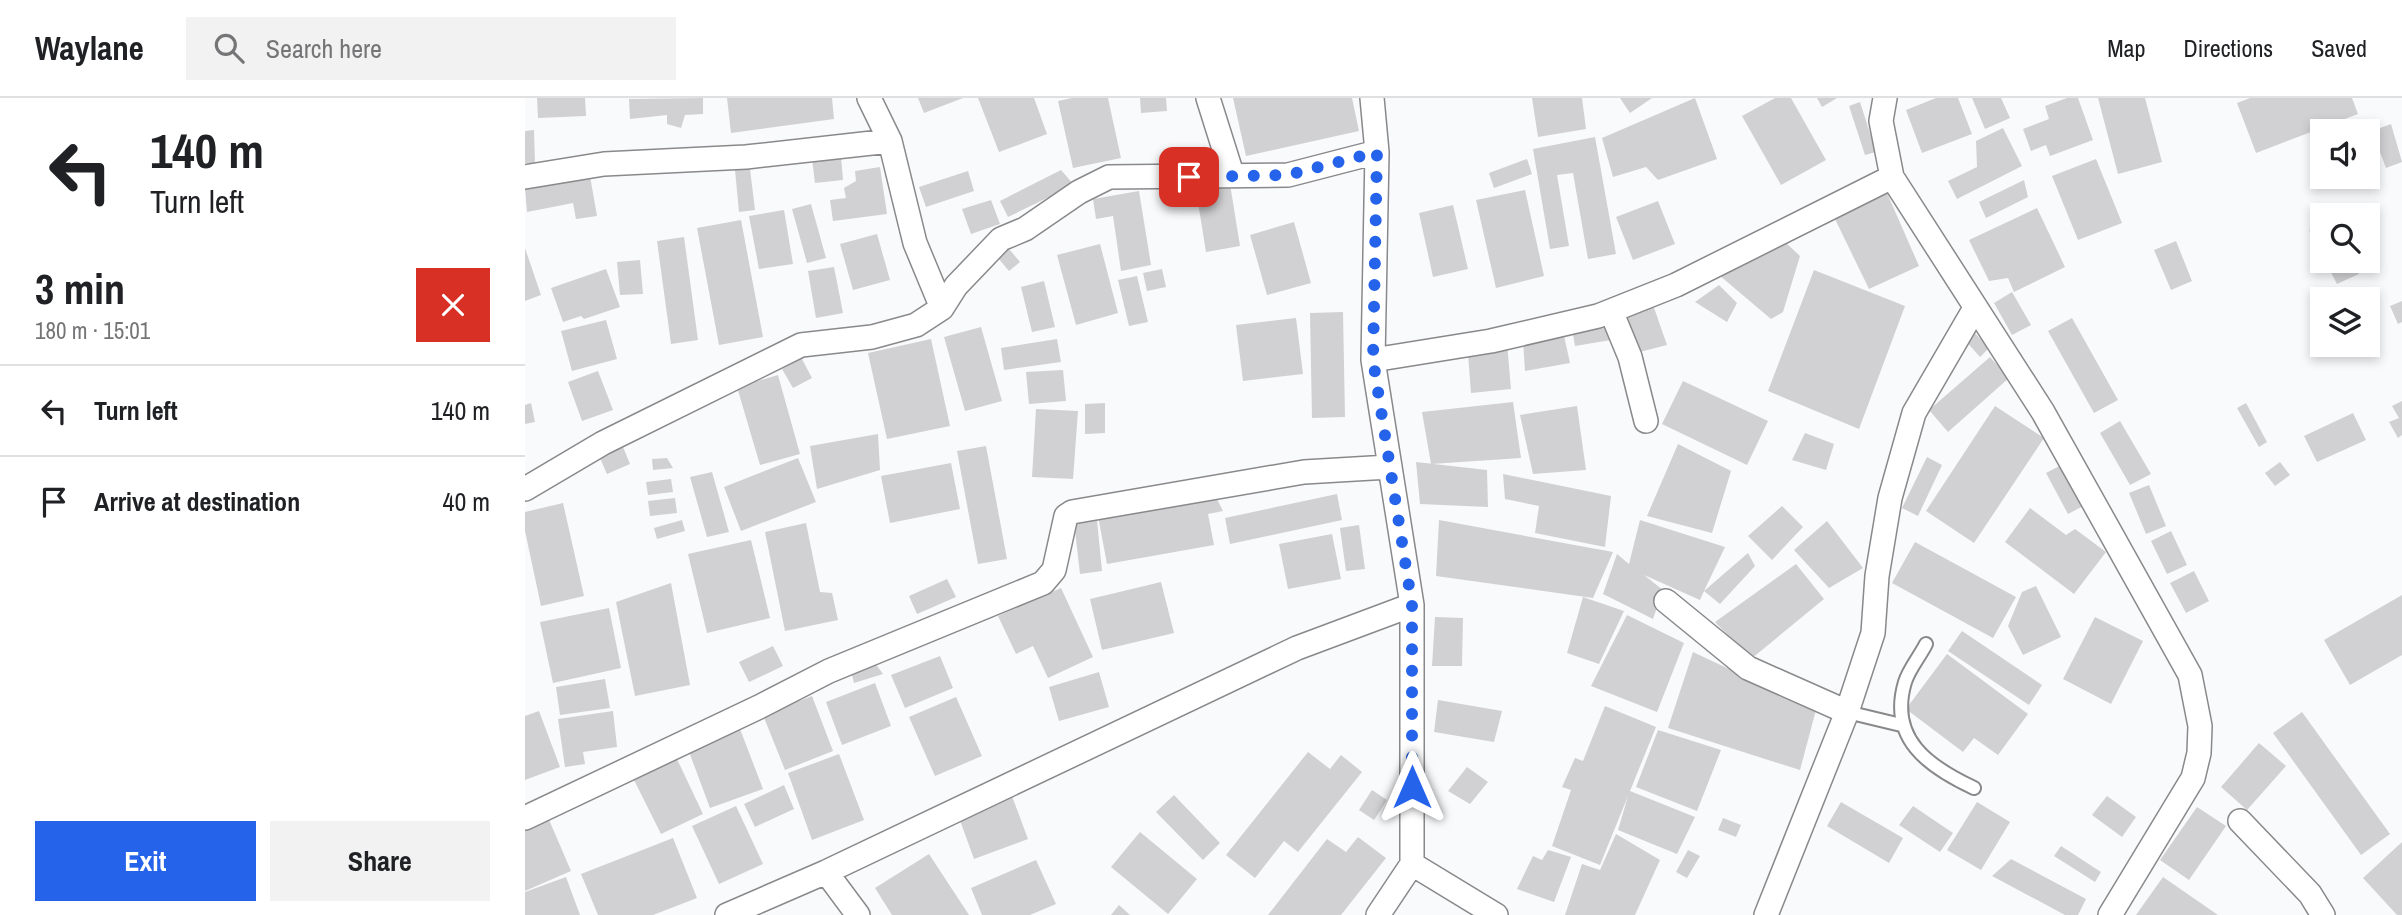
<!DOCTYPE html>
<html lang="en">
<head>
<meta charset="utf-8">
<style>
	body { margin:0; font-family:"Archivo Narrow",sans-serif; background:#f2f2f2; color:#202124; height:100vh; display:flex; flex-direction:column; font-size:26px; white-space:nowrap }
	* { box-sizing:border-box; margin:0 }
	p { font-size:23px; color:#757577 }
	.icon { flex:none; width:38px; height:38px; fill:none; stroke:currentColor; stroke-width:2; stroke-linecap:round; stroke-linejoin:round }
	.map { position:relative; flex:1; overflow:hidden }
	.details { display:flex; flex-direction:column; background:#fff; width:525px }
	.details>* { flex:none }
	.top-card { background:#fff; color:#202124; overflow:hidden }
	.tools { position:absolute; left:1785px; top:21px; display:grid; gap:14px }
	.tools a { display:grid; place-items:center; width:70px; height:70px; border-radius:0px; background:#fff; box-shadow:0 4px 10px #0003; font-size:35px }
	.pin { position:absolute; display:grid; place-items:center; width:60px; height:60px; color:#fff; margin:-30px; border-radius:14px; box-shadow:0 4px 10px #0006 }
	.me { position:absolute; width:77px; margin:-38px; rotate:0deg; stroke-linejoin:round; filter:drop-shadow(0 0 5px #0008) }
	.turn { display:flex; align-items:center; gap:24px; height:147px; padding:0 35px; font-size:32px }
	.turn .icon { width:91px; height:91px; stroke-width:2.5 }
	.turn b { display:block; font-size:49px; line-height:60px }
	.round { display:grid; place-items:center; flex:none; width:74px; height:74px; border-radius:0px; background:#f2f2f2 }
	.overview { display:flex; align-items:center; justify-content:space-between; height:119px; padding:0 35px }
	h1 { font-size:42px; font-weight:700; line-height:52px }
	.primary-button { display:flex; gap:14px; margin-top:auto; padding:14px 35px }
	.primary-button a { flex:1; height:80px; border-radius:0px; background:#2563eb; color:#fff; font-size:28px; font-weight:700; line-height:80px; text-align:center }
	.primary-button a+a { background:#f2f2f2; color:#202124 }
	ul { padding:0; list-style:none }
	li { display:flex; align-items:center; gap:21px; height:91px; padding:0 35px; border-top:2px solid #e0e0e0 }
	li div { flex:1 }
	li b { display:block; font-size:26px }
	li em { font-style:normal }
	header { display:flex; align-items:center; gap:42px; box-sizing:border-box; height:98px; padding:0 35px; background:#fff; border-bottom:2px solid #e0e0e0 }
	header strong { font-size:33px }
	nav { display:flex; gap:38px; margin-inline-start:auto; font-size:24px }
	.search { width:490px; height:63px; background:#f2f2f2; display:flex; align-items:center; gap:18px; box-sizing:border-box; padding:0 24px; border-radius:0px; color:#757577; font-size:26px }
	main { display:flex; flex:1; min-height:0 }
	.map>svg:first-child { display:block }
	.building { fill:#d1d1d3 }
	.lines { fill:none; stroke-linecap:round; stroke-linejoin:round }
	.lane-casing { stroke:#89898b; stroke-width:16 }
	.street-casing { stroke:#89898b; stroke-width:26 }
	.lane { stroke:#fff; stroke-width:12 }
	.street { stroke:#fff; stroke-width:23 }
	.route { stroke:#2563eb; stroke-width:12; stroke-dasharray:0 21.6 }
</style>
</head>
<body>
<header>
<strong>Waylane</strong>
<div class="search"><svg class="icon" aria-label="search" viewBox="0 0 24 24"><circle cx="10" cy="10" r="6"/><path d="M15 15l6 6"/></svg>Search here</div>
<nav><a>Map</a><a>Directions</a><a>Saved</a></nav>
</header>
<main>
<section class="details">
<div class="top-card">
<div class="turn"><svg class="icon" aria-label="left" viewBox="0 0 24 24"><path d="M17 20v-9H6M10 6l-5 5 5 5"/></svg><div><b>140 m</b>Turn left</div></div>
</div>
<div class="overview"><div><h1>3 min</h1><p>180 m · 15:01</p></div><a class="round" style="background:#d93025;color:#fff"><svg class="icon" aria-label="close" viewBox="0 0 24 24"><path d="M6 6l12 12M18 6L6 18"/></svg></a></div>
<ul>
<li><svg class="icon" aria-label="left" viewBox="0 0 24 24"><path d="M17 20v-9H6M10 6l-5 5 5 5"/></svg><div><b>Turn left</b></div><em>140 m</em></li>
<li><svg class="icon" aria-label="arrive" viewBox="0 0 24 24"><path d="M6 21V4h12l-3 4 3 4H6"/></svg><div><b>Arrive at destination</b></div><em>40 m</em></li>
</ul>
<div class="primary-button"><a>Exit</a><a>Share</a></div>
</section>
<div class="map">
<svg width="1877" height="817" viewBox="0 0 1877 817">
	<rect width="100%" height="100%" fill="#f9fafc"/>
	<!-- building -->
	<path class="building" d="M12,0H60L61,18L13,20Z
		M178,0V16L160,17L156,30L142,26V17L105,21L104,1Z
		M202,0H307L309,21L206,35Z
		M393,0H438L399,15Z
		M453,0H509L522,36L474,54Z
		M547,0H583L596,60L548,70L533,3Z
		M615,0H641L642,13L616,15Z
		M708,0H827L834,33L721,58Z
		M1007,0H1057L1061,31L1013,39Z
		M1095,0H1127L1105,15Z
		M1170,0L1192,61L1133,82L1121,69L1088,79L1077,40Z
		M1250,0H1266L1301,62L1256,87L1217,18Z
		M1292,0H1312L1297,9Z
		M1411,0H1433L1447,36L1397,55L1381,12Z
		M1447,0H1476L1485,20L1460,31Z
		M1542,0H1553L1568,42L1525,58L1521,47L1506,53L1498,31L1524,21L1520,8Z
		M1573,0H1620L1637,64L1593,76Z
		M1725,0H1827L1833,16L1731,55L1712,5Z
		M1335,4L1351,54L1340,57L1324,8Z
		M1866,26L1877,64L1861,70L1847,33Z
		M1478,30L1497,68L1432,101L1423,83L1452,69L1451,43Z
		M9,32L10,65H0V33Z
		M1070,39L1091,156L1063,161L1048,75L1032,77L1044,148L1025,151L1008,51Z
		M316,58L318,82L290,85L287,61Z
		M1002,61L1007,76L969,90L964,75Z
		M1571,61L1597,125L1553,142L1527,78Z
		M355,69L362,116L308,123L305,102L321,100L319,90L331,83L330,73Z
		M225,71L230,112L214,114L210,72Z
		M536,72L549,87L483,119L475,103Z
		M443,73L449,93L401,109L394,89Z
		M65,78L72,118L51,121L48,105L2,114L0,90Z
		M1499,82L1503,99L1461,120L1454,104Z
		M705,86L715,148L681,154L671,92Z
		M1000,92L1019,178L971,190L951,102Z
		M614,93L626,167L596,173L588,118L571,121L568,101Z
		M1362,95L1394,168L1344,191L1309,119Z
		M466,102L475,126L446,136L437,111Z
		M1133,103L1150,146L1108,162L1091,119Z
		M286,106L301,160L282,165L267,111Z
		M928,107L943,171L908,179L894,115Z
		M1512,110L1540,169L1489,194L1483,180L1464,183L1444,142Z
		M259,112L268,166L234,171L224,118Z
		M216,122L238,239L194,247L172,130Z
		M769,124L786,185L742,197L725,137Z
		M1797,127V158L1784,132Z
		M352,136L365,182L328,192L315,146Z
		M159,139L173,242L146,246L132,143Z
		M1259,143L1275,158L1258,214L1246,221L1194,177Z
		M1651,143L1667,183L1646,192L1629,152Z
		M575,146L593,215L551,227L532,157Z
		M0,150L16,197L0,203Z
		M484,151L495,164L484,173L473,160Z
		M115,162L118,196L95,197L92,164Z
		M1800,163H1828L1834,176L1812,186Z
		M309,169L318,215L291,220L283,173Z
		M81,171L95,209L59,221L56,218L38,224L26,190Z
		M637,171L641,189L622,193L618,175Z
		M1289,172L1380,208L1334,331L1243,293Z
		M612,178L623,224L604,228L593,182Z
		M519,183L530,229L507,234L496,189Z
		M1194,187L1212,205L1202,224L1170,204Z
		M1487,194L1506,227L1487,237L1469,205Z
		M1877,203V224L1873,226L1865,208Z
		M1127,204L1142,247L1111,255L1094,220Z
		M818,214L820,319L787,320L785,215Z
		M771,220L778,276L718,283L711,227Z
		M1547,220L1593,302L1569,315L1523,233Z
		M81,222L92,261L47,273L36,233Z
		M1086,222L1092,241L1050,248L1047,231Z
		M456,229L477,303L440,313L419,239Z
		M1038,233L1045,265L1000,273L998,242Z
		M1448,233L1464,250L1455,259L1439,241Z
		M406,241L425,328L362,341L343,255Z
		M532,241L536,264L479,272L476,250Z
		M982,245L986,291L946,295L943,256Z
		M1465,259L1484,280L1423,334L1404,312Z
		M277,261L287,280L268,290L257,271Z
		M538,272L541,303L504,306L501,274Z
		M73,273L88,312L57,323L43,284Z
		M253,277L275,356L235,367L212,289Z
		M1158,283L1243,323L1222,367L1137,326Z
		M1877,303V337L1873,340L1864,324L1874,320L1867,308Z
		M988,304L996,360L906,366L897,314Z
		M6,305L10,324L0,326V307Z
		M580,305V335L560,336V306Z
		M1721,305L1742,344L1734,349L1712,310Z
		M1052,308L1061,372L1008,376L995,317Z
		M1470,308L1519,340L1449,445L1401,413Z
		M511,311L553,313L548,381L507,379Z
		M1828,315L1841,342L1792,364L1779,338Z
		M1595,323L1626,376L1605,387L1575,335Z
		M1280,335L1309,346L1301,372L1267,362Z
		M353,336L355,372L292,391L285,348Z
		M1153,346L1206,373L1187,435L1122,418Z
		M461,348L482,461L453,466L432,353Z
		M98,349L105,366L82,376L74,358Z
		M1402,359L1417,367L1393,418L1377,410Z
		M142,360L148,370L128,372L127,361Z
		M273,360L291,404L216,433L199,389Z
		M891,364L962,372L963,409L895,406Z
		M1755,364L1765,377L1750,388L1740,375Z
		M426,365L435,411L365,425L356,378Z
		M1540,365L1562,406L1543,416L1521,375Z
		M187,374L204,434L182,439L165,379Z
		M978,376L1086,398L1080,449L1010,435L1014,408L980,401Z
		M146,381L148,394L123,397L121,384Z
		M1624,387L1641,428L1621,436L1604,395Z
		M812,396L817,422L705,446L700,420Z
		M690,397L698,413L683,416L689,447L582,466L573,418Z
		M150,400L152,415L125,418L123,403Z
		M38,405L59,498L16,508L0,433V414Z
		M1257,408L1278,429L1247,462L1223,438Z
		M1505,410L1541,437L1550,431L1581,454L1549,496L1480,444Z
		M571,412L577,473L555,476L548,415Z
		M157,422L160,433L132,441L129,430Z
		M914,422L1088,454L1068,500L911,478Z
		M1115,422L1200,449L1179,493L1223,455L1230,468L1195,506L1179,493L1175,502L1119,477L1138,492L1128,521L1078,496L1092,456L1104,466Z
		M1302,423L1338,470L1304,490L1269,452Z
		M281,425L295,494L307,495L313,522L260,533L240,434Z
		M834,427L840,471L821,473L815,430Z
		M1646,433L1662,467L1642,476L1626,443Z
		M807,436L816,481L763,491L754,446Z
		M226,442L245,520L182,535L163,456Z
		M1390,444L1491,499L1468,540L1367,485Z
		M1271,466L1299,501L1226,561L1190,524Z
		M1669,473L1684,503L1661,515L1645,485Z
		M422,481L431,499L392,516L384,498Z
		M636,484L649,535L577,552L565,501Z
		M146,485L165,587L110,598L91,504Z
		M1511,488L1536,539L1498,557L1483,528L1497,494Z
		M536,490L568,559L523,580L508,548L491,556L473,518Z
		M1877,497V557L1825,587L1799,542Z
		M1058,499L1099,513L1074,566L1042,555Z
		M84,510L96,570L28,585L15,524Z
		M1102,517L1159,545L1132,614L1066,588Z
		M910,519L938,520L937,568H907Z
		M1570,519L1618,543L1586,606L1538,581Z
		M1437,533L1517,587L1504,607L1423,553Z
		M248,548L258,568L224,584L214,564Z
		M1168,554L1291,612L1275,672L1143,630Z
		M1422,556L1503,616L1473,657L1449,640L1438,654L1381,611Z
		M415,558L428,590L380,610L366,577Z
		M350,565L358,576L329,585L326,573Z
		M574,574L584,609L534,623L524,589Z
		M80,581L85,610L35,617L31,589Z
		M350,585L366,628L317,647L301,604Z
		M287,598L308,653L260,672L238,617Z
		M431,599L457,658L410,678L384,619Z
		M913,602L977,613L969,644L909,634Z
		M1080,608L1131,629L1105,693L1170,719L1152,756L1093,732L1103,698L1075,767L1027,748L1046,692L1037,689L1050,660L1058,663Z
		M14,613L35,669L0,682V618Z
		M88,613L92,649L58,654L60,666L40,669L33,621Z
		M1777,614L1865,736L1836,757L1748,635Z
		M215,631L238,691L185,710L163,651Z
		M1133,632L1196,652L1172,713L1111,689Z
		M1734,645L1761,668L1722,712L1696,689Z
		M783,654L805,671L816,657L837,674L773,754L759,743L730,780L701,757Z
		M314,656L339,722L287,742L263,675Z
		M152,661L178,716L136,736L109,682Z
		M942,669L963,684L945,706L923,693Z
		M259,687L269,711L230,729L219,706Z
		M847,692L862,702L849,722L834,712Z
		M649,697L695,745L678,762L631,714Z
		M487,698L503,741L449,761L433,717Z
		M1582,698L1611,719L1597,739L1567,717Z
		M1316,704L1378,740L1364,765L1302,728Z
		M1452,704L1485,724L1456,772L1422,752Z
		M211,708L238,766L194,786L167,728Z
		M1388,708L1428,735L1415,754L1374,727Z
		M1672,709L1701,728L1664,782L1635,762Z
		M22,717L46,773L0,793V726Z
		M1198,720L1216,727L1211,739L1193,732Z
		M615,734L672,781L643,816L586,769Z
		M1091,736L1135,762L1110,817H1040L1057,766L1075,772Z
		M833,739L861,760L816,817H743L802,741L821,754Z
		M148,740L172,800L128,817H73L56,776Z
		M1877,744V817H1872L1838,780Z
		M1536,748L1576,774L1570,784L1529,758Z
		M1023,752L1046,759L1029,804L992,791L1008,758L1017,762Z
		M1163,752L1175,758L1162,780L1151,774Z
		M404,756L444,817H367L350,790Z
		M1486,761L1561,801L1553,817H1540L1467,778Z
		M511,762L531,806L505,817H457L446,790Z
		M41,779L55,817H0V794Z
		M1638,779L1693,817H1611Z
		M594,807L605,817H586Z"/>
	<g class="lines">
		<defs>
			<path id="lane" d="M1401,546C1395,558 1384,571 1380,584C1363,641 1404,669 1449,690
				M1322,614L1376,627"/>
			<path id="street" d="M344,0L365,43L390,145L417,210
				M683,0L707,76
				M847,0L852,54L848,262L887,507V766
				M1360,0L1356,23L1367,79L1518,314L1665,577L1675,628L1674,655L1668,680L1585,817
				M0,79L79,66L221,59L365,43
				M1086,213L1105,259L1121,323
				M848,262L966,243L1073,218L1151,187L1367,79
				M0,391L78,345L276,247L347,239L391,227L417,210L431,188L476,141L500,131L554,94L584,79L763,77L852,54
				M1141,503L1223,570L1322,614
				M0,720L234,609L304,573L518,485L529,472L541,418L547,414L779,374L864,369
				M1715,723L1785,796L1798,817
				M887,766L971,817
				M301,774L333,817
				M202,817L301,774L772,550L887,507
				M853,817L887,766
				M1241,817L1322,614L1348,535L1352,478L1365,400L1389,315L1450,210"/>
		</defs>
		<!-- lane casing -->
		<use href="#lane" class="lane-casing"/>
		<!-- street casing -->
		<use href="#street" class="street-casing"/>
		<!-- lane -->
		<use href="#lane" class="lane"/>
		<!-- street -->
		<use href="#street" class="street"/>
	</g>
	<g class="lines">
		<!-- route -->
		<path class="route" d="M664,79L763,77L852,54L848,262L887,507V689"/>
	</g>
</svg>
<div class="tools">
<a><svg class="icon" aria-label="sound" viewBox="0 0 24 24"><path d="M4 9h4l5-4v14l-5-4H4zM17 9q2 3 0 6"/></svg></a>
<a><svg class="icon" aria-label="search" viewBox="0 0 24 24"><circle cx="10" cy="10" r="6"/><path d="M15 15l6 6"/></svg></a>
<a><svg class="icon" aria-label="layers" viewBox="0 0 24 24"><path d="M12 4l9 5-9 5-9-5zM3 14l9 5 9-5"/></svg></a>
</div>
<div class="pin" style="left:664px;top:79px;background:#d93025"><svg class="icon" aria-label="arrive" viewBox="0 0 24 24"><path d="M6 21V4h12l-3 4 3 4H6"/></svg></div>
<svg class="me" style="left:887px;top:689px" viewBox="-20 -20 40 40"><path d="M0-17L14 15 0 8-14 15z" fill="#2563eb" stroke="#fff" stroke-width="4"/></svg>
</div>
</main>
</body>
</html>
